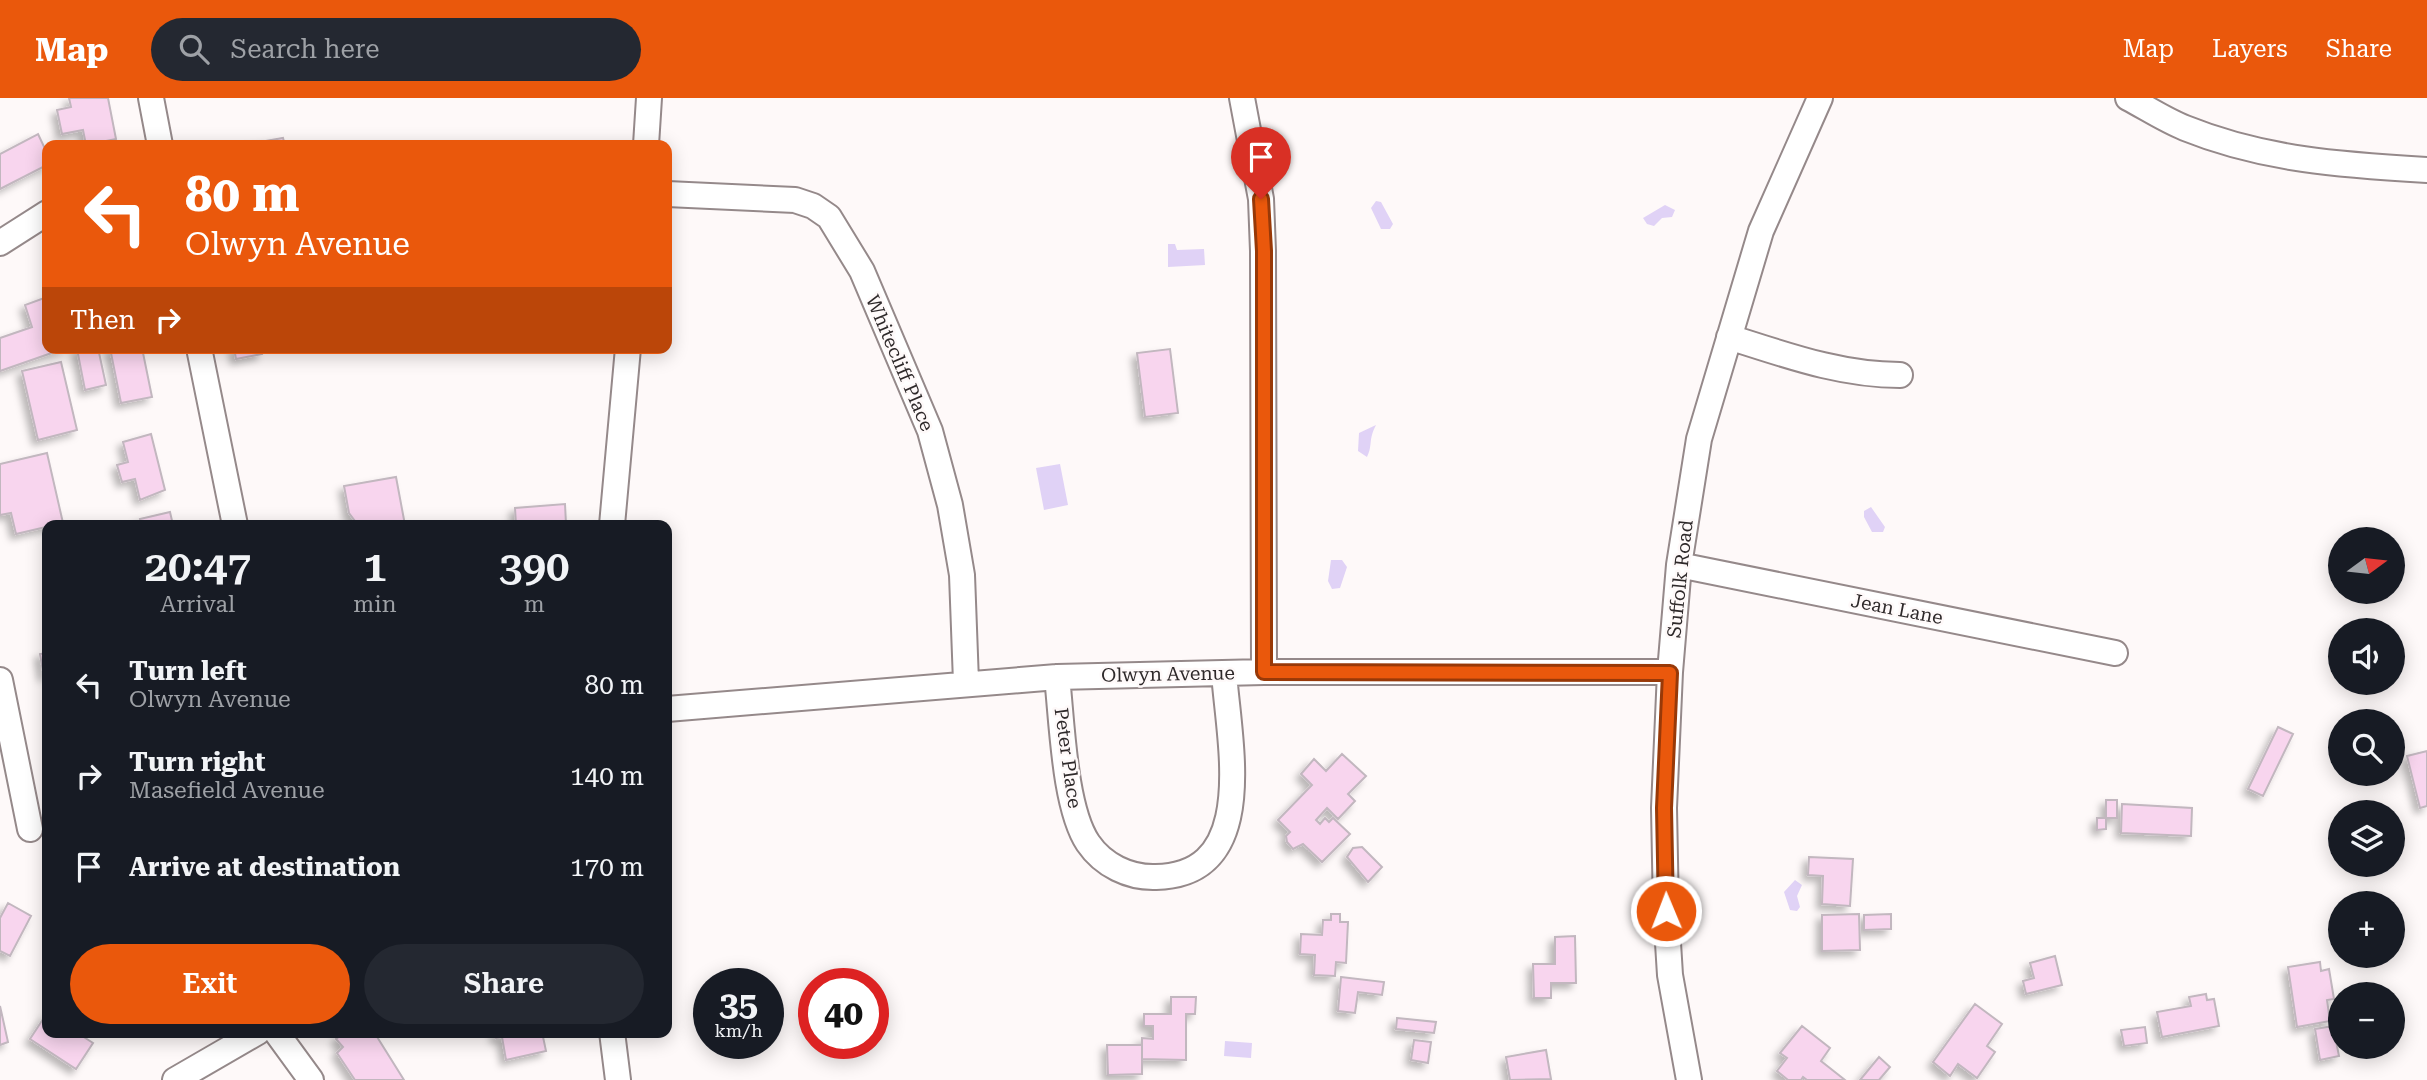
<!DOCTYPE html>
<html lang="en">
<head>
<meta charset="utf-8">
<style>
	body { margin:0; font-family:"Roboto Serif",serif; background:#242831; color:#f1f3f6; height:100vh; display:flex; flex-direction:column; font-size:26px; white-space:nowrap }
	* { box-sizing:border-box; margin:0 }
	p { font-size:23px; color:#9ea1a6 }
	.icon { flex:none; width:38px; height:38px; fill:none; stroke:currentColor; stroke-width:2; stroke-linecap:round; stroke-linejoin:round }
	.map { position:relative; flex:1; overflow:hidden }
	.details { position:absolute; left:42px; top:422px; width:630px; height:518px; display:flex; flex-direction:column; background:#171b24; border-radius:14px; box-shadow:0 4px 18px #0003 }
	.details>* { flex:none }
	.banner { position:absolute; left:42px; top:42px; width:630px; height:214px; border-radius:14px; box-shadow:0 4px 18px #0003; background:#ea580c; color:#fff; overflow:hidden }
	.needle { width:46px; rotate:75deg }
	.controls { position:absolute; left:2328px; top:429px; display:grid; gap:14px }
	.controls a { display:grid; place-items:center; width:77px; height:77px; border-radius:50%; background:#171b24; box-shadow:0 4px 18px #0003; font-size:35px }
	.speed { position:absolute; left:693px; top:870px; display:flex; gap:14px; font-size:35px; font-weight:700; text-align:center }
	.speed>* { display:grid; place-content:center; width:91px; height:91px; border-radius:50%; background:#171b24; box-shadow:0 4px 18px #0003; line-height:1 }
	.speed small { font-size:18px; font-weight:400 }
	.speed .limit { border:10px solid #d22; background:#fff; color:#111 }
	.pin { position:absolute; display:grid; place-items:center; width:60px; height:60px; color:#fff; margin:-72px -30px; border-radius:50% 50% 50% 0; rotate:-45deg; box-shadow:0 0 7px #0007 }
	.pin .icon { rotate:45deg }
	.me { position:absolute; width:77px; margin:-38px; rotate:359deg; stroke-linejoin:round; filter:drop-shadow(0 0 5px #0008) }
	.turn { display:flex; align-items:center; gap:24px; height:147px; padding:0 28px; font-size:32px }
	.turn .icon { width:91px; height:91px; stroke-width:2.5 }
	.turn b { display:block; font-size:49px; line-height:60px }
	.then { display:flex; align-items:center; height:66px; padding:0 28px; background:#0003; gap:14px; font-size:26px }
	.eta { display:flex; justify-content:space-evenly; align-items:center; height:119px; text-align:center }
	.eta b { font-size:42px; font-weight:600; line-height:49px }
	.button { display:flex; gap:14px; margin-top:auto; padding:14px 28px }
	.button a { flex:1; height:80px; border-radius:42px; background:#ea580c; color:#fff; font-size:28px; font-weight:600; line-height:80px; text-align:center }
	.button a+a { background:#242831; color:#f1f3f6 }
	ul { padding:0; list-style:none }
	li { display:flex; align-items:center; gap:21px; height:91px; padding:0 28px }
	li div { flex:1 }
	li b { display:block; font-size:26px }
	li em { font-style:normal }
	header { display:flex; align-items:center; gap:42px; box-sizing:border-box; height:98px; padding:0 35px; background:#ea580c; color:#fff }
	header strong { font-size:33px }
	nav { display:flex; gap:38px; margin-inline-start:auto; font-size:24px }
	.search { width:490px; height:63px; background:#242831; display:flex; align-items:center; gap:18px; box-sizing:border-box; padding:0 24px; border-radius:38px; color:#9ea1a6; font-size:26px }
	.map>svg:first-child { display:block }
	.water { fill:#e0d2f6 }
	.building { fill:#f8d5ee; stroke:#c2b7bf; stroke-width:2; filter:url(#shadow) }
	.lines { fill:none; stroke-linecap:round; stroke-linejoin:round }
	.minor-casing { stroke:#95898a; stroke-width:28 }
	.minor { stroke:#fff; stroke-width:24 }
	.route-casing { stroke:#983908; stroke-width:18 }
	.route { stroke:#ea580c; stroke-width:12 }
	.labels { text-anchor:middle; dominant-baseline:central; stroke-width:5; stroke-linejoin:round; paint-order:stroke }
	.street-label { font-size:19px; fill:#2e292a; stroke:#fef9f9 }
</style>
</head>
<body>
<header>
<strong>Map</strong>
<div class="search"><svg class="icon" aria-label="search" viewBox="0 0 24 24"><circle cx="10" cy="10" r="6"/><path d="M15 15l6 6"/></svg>Search here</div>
<nav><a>Map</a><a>Layers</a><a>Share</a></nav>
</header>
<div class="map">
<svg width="2427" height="982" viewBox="0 0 2427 982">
	<defs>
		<filter id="shadow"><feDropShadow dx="-5" dy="5" stdDeviation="3.5" flood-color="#0004"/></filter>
	</defs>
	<rect width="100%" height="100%" fill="#fef9f9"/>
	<!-- water -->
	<path class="water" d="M1376,103L1381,104L1393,126L1390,131H1381L1371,110Z
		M1665,107L1675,112L1672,119L1662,120L1654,128L1647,126L1643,120Z
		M1168,146H1175L1177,152L1204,151L1205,167L1168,169Z
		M1376,327C1368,342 1373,347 1367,359L1358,353L1359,335Z
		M1060,366L1068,407L1044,412L1036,370Z
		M1871,409L1885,429L1883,434H1872L1864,419V413Z
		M1331,462H1342L1347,469L1340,490L1332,491L1328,483Z
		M1795,782L1802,787L1797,798L1800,809L1797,813L1790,812L1784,794Z
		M1225,943L1252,945L1251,960L1224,958Z"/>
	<!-- building -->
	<path class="building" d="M69,0H108L116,41L86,47L83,32L62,36L57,12L71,9Z
		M38,36L47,55V67L0,91V56Z
		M283,40L285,47H242Z
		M47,199V250H66L0,273V240L32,229L25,207Z
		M98,250L106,287L85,292L77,251Z
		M110,250H142L152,299L121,305Z
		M234,250H261L262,256L236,261Z
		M1170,251L1178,315L1145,319L1137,255Z
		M61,264L77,332L38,342L22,273Z
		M151,336L165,392L140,402L135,381L122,384L117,367L128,364L123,344Z
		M47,355L63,425L16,436L11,415L0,417V366Z
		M396,379L405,427H358L349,415L344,388Z
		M565,406L566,426L516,427L515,410Z
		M170,414L173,427H142L140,421Z
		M47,555V577L44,578L40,556Z
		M2278,629L2293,636L2263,698L2248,691Z
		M2427,653V708L2420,710L2407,658Z
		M1342,656L1366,678L1348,696L1355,703L1338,721L1327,710L1316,722L1320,726L1325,720L1329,724L1333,720L1350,736L1322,764L1303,746L1293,751L1287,744L1286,738L1290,734L1278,722L1312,687L1301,676L1314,661L1326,673Z
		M2106,702H2117V720H2106Z
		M2122,706L2192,710L2191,738L2121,735Z
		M2097,720H2106V731L2097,732Z
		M1362,749L1382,769L1368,784L1347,759L1353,750Z
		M1809,759L1853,761L1850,808L1822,806L1823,778L1808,777Z
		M8,805L31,818L10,858L0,853V820Z
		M1331,816H1340V824H1348L1346,865L1336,864L1335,878L1314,877L1315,857L1300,856L1301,836L1322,837L1323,822H1331Z
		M1859,816L1860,852L1822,853V817Z
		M1891,816V831L1864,832V817Z
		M1575,838L1576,885H1551V900H1534L1533,866H1555V839Z
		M2055,858L2062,887L2026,896L2023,883L2034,880L2030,865Z
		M2320,864L2321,873L2329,871L2334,901L2327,902L2330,923L2297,929L2288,869Z
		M1341,879L1384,884L1382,897L1358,894L1355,915L1338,913Z
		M772,886L781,912L768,917V887Z
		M2206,896L2207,902L2214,901L2219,928L2162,939L2157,914L2191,908L2189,899Z
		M1171,899H1196L1195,916H1186V962L1142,961V940L1153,941V928H1144V916H1171Z
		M1975,906L2002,926L1987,948L1995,954L1977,980L1958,966L1950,978L1933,964Z
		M0,908L8,944L0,947Z
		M47,915V934H76L93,945L76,971L30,941Z
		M1397,920L1436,924L1434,935L1396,931Z
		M1802,928L1830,950L1821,963L1845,982H1807L1803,979L1801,982H1788L1777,973L1787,960L1780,955Z
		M2333,928L2339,958L2320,962L2315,931Z
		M2145,929L2147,945L2124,948L2121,932Z
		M345,934H374L404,982H355L337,955L343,949L336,941Z
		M495,934H542L546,953L506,962L502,939L496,940Z
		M1414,942L1431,944L1428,965L1411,962Z
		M1107,947H1142V976L1108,977Z
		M1546,952L1551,981L1510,982L1506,959Z
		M1879,959L1890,969L1879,982H1860Z"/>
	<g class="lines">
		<defs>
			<path id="minor" d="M151,0L160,47
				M1242,0L1261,101L1263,153L1264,574
				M2128,0C2147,10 2165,22 2185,30C2264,62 2343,67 2427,72
				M646,47L649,0
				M667,96L795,102L813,108L829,119L862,173L930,333L950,407L962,477L966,584
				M0,145L47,115
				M1729,239C1786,257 1840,277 1900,277
				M199,250L235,427
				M612,427L628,250
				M1679,467L2115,555
				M1057,579C1062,623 1064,709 1088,745C1103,767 1129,780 1156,779C1260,777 1229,645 1224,575
				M0,582L30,731
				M667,611L1057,579L1264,574H1670
				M276,934L311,982
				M612,934L618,982
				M175,982L258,934
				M1689,982L1670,877L1666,813L1664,710L1670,574L1679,467L1699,341L1761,133L1820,0"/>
		</defs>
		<!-- minor casing -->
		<use href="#minor" class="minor-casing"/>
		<!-- minor -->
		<use href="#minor" class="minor"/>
	</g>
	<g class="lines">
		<defs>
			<path id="route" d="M1261,101L1264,153V574L1670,575L1664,710L1666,813"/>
		</defs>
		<!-- route casing -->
		<use href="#route" class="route-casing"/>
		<!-- route -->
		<use href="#route" class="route"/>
	</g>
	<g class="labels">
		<!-- street labels -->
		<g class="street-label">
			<text transform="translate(900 265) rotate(67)">Whitecliff Place</text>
			<text transform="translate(1680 481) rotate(-84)">Suffolk Road</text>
			<text transform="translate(1897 511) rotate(11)">Jean Lane</text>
			<text transform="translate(1168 576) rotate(-1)">Olwyn Avenue</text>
			<text transform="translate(1068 660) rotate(82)">Peter Place</text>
		</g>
	</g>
</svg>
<div class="controls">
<a><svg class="needle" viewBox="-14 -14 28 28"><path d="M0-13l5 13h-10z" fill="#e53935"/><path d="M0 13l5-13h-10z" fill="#9ea1a6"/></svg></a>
<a><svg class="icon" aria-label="sound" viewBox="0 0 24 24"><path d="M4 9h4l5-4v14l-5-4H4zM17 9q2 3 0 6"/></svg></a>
<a><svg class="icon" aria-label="search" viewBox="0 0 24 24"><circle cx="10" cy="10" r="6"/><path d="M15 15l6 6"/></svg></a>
<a><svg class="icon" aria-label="layers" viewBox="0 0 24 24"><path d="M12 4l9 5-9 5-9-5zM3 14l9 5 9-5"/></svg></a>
<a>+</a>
<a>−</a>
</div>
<div class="speed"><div>35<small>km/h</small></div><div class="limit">40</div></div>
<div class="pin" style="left:1261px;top:101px;background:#d93025"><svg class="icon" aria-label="arrive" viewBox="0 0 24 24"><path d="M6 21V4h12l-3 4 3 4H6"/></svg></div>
<svg class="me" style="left:1666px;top:813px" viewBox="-20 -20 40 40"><circle r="17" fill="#ea580c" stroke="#fff" stroke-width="3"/><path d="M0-11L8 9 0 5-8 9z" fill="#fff"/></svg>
<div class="banner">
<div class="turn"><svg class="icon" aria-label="left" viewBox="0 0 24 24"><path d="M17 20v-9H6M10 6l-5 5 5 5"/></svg><div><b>80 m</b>Olwyn Avenue</div></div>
<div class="then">Then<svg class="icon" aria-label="right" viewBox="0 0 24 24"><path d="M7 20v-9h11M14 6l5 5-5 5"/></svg></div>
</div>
<section class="details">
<div class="eta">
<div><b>20:47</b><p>Arrival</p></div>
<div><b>1</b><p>min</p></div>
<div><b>390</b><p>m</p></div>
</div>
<ul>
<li><svg class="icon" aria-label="left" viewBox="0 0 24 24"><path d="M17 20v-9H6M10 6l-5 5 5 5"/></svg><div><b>Turn left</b><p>Olwyn Avenue</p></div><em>80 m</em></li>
<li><svg class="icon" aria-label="right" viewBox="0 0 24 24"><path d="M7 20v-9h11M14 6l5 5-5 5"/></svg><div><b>Turn right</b><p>Masefield Avenue</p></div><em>140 m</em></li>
<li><svg class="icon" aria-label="arrive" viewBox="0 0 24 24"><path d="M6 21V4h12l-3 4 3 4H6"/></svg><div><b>Arrive at destination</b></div><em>170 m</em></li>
</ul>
<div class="button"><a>Exit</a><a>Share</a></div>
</section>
</div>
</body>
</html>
